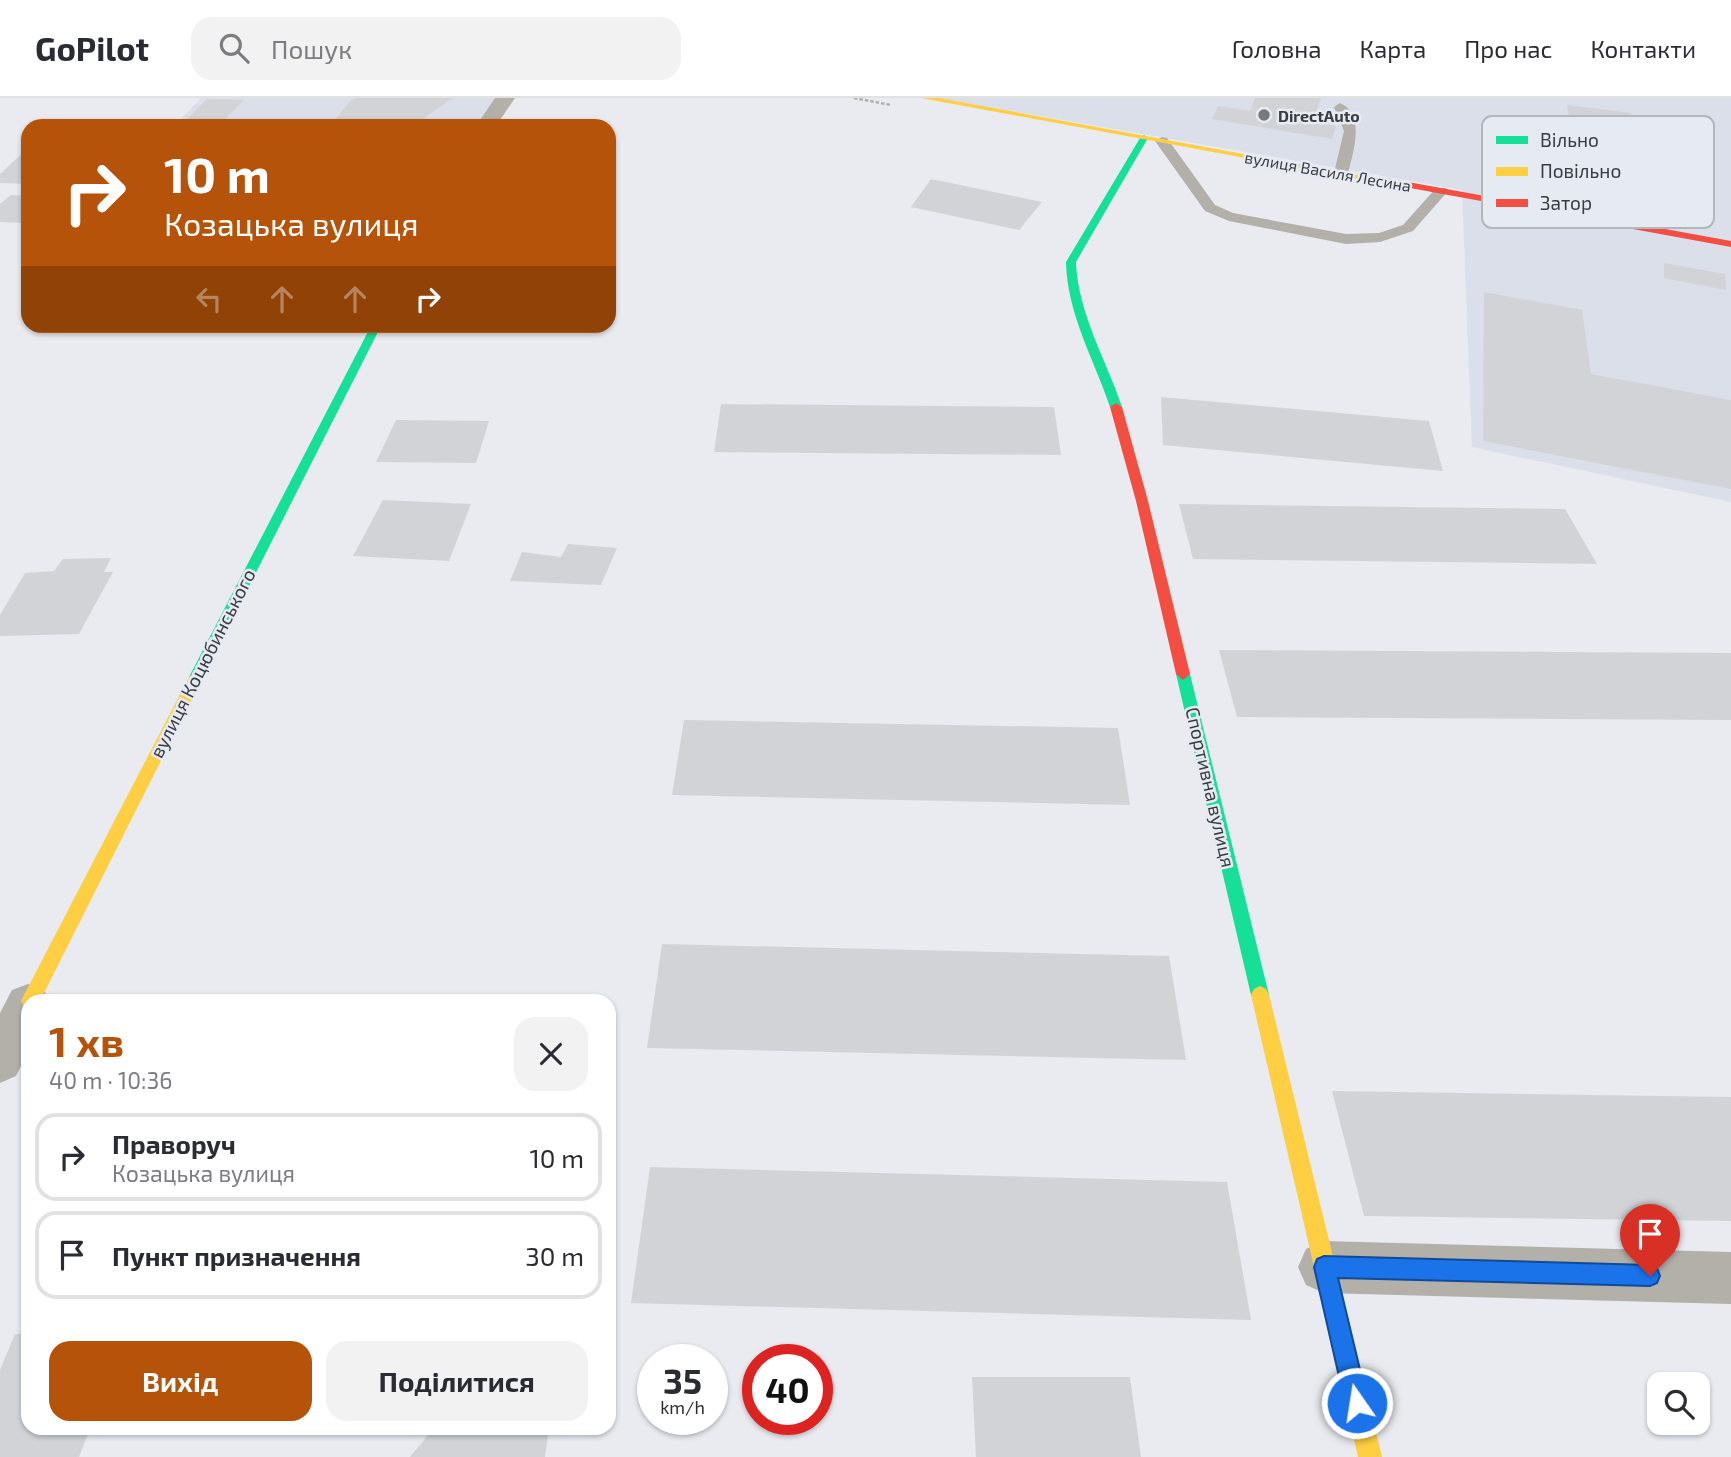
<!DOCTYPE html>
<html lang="uk">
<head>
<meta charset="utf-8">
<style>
	body { margin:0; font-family:"Exo 2",sans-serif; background:#f2f2f3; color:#2b2b33; height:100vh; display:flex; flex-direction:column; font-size:26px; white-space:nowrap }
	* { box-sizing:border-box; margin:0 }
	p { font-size:23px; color:#7c7c81 }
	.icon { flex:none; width:38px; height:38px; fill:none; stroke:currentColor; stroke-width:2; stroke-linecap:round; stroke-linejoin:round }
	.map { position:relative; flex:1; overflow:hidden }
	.drawer { position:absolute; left:21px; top:896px; width:595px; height:441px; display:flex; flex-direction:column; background:#fff; border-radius:21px; box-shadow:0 2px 5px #0004 }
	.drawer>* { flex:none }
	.top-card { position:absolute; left:21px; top:21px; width:595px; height:214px; border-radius:21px; box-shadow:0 2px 5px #0004; background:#b45309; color:#fff; overflow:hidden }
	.buttons { position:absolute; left:1647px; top:1274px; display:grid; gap:14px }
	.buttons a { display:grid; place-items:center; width:63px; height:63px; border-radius:14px; background:#fff; box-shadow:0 2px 5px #0004; font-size:35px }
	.speed { position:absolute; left:637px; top:1246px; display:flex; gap:14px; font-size:35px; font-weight:700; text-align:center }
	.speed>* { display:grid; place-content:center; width:91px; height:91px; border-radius:50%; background:#fff; box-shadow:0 2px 5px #0004; line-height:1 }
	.speed small { font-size:18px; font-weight:400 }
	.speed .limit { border:10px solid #d22; background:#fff; color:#111 }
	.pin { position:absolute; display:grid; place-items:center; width:60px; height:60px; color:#fff; margin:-72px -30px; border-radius:50% 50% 50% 0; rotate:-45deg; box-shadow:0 0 7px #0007 }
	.pin .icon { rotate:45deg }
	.me { position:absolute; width:77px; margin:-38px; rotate:347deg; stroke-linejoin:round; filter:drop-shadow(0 0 5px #0008) }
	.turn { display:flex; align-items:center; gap:24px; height:147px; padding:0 28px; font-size:32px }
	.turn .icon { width:91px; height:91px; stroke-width:2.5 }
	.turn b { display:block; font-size:49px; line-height:60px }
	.lanes { display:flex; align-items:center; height:66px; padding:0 28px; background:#0003; justify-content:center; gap:35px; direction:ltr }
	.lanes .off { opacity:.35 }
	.round { display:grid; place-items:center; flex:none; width:74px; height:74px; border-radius:21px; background:#f2f2f3 }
	.headline { display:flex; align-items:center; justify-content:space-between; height:119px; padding:0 28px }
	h1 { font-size:42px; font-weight:700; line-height:52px; color:#b45309 }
	.action { display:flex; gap:14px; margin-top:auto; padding:14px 28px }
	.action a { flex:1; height:80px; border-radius:21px; background:#b45309; color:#fff; font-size:28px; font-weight:700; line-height:80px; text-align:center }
	.action a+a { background:#f2f2f3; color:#2b2b33 }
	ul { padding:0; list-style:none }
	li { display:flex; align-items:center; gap:21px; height:88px; margin:0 14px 10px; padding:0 14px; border:4px solid #e1e1e2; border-radius:21px }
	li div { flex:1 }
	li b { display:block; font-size:26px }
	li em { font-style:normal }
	header { display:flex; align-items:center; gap:42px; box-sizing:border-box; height:98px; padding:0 35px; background:#fff; border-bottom:2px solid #e1e1e2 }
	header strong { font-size:33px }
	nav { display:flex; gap:38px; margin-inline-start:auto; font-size:24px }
	.search { width:490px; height:63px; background:#f2f2f3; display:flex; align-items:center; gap:18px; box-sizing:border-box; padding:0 24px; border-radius:21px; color:#7c7c81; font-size:26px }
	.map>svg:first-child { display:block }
	.built { fill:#dadfea }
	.building { fill:#d1d3d7 }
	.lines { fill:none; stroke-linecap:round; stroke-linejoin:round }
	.path { stroke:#b2b0ae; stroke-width:2.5; stroke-dasharray:3.5 2; stroke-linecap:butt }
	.lane { fill:#b3afa9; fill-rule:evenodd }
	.street { fill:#b3afa9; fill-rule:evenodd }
	.fast { fill:#16e098; fill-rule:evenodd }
	.slow { fill:#ffcf43; fill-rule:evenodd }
	.jam { fill:#f24e42; fill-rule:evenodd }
	.route { fill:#1a73e8; stroke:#114b97; stroke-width:2 }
	.poi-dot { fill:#77797d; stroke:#e6eaf3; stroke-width:2.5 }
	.labels { text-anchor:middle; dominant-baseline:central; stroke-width:5; stroke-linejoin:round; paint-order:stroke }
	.far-poi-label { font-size:16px; font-weight:bold; fill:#3a3c3f; stroke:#e6eaf3; text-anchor:start }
	.far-street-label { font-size:16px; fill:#3a3c3f; stroke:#e6eaf3 }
	.street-label { font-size:19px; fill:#3a3c3f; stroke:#e6eaf3 }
	.key { fill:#e6eaf3; stroke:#b2b6bd; stroke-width:2 }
	.key-label { font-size:19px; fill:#3a3c3f }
</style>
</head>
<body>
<header>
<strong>GoPilot</strong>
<div class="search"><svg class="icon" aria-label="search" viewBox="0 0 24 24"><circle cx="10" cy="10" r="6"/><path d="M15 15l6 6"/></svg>Пошук</div>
<nav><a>Головна</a><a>Карта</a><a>Про нас</a><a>Контакти</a></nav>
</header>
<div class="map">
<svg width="1731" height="1359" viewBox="0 0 1731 1359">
	<rect width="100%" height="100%" fill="#e9ebf0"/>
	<!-- built -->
	<path class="built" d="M201,0H502L483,28H174Z
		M937,0H1731V404L1472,349L1462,92Z"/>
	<!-- building -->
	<path class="building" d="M357,0H453L424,20L436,22V28H330L351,2Z
		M1255,0H1321L1313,24L1336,28L1332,41L1212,21L1218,8L1250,13Z
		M207,1L244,2L223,23L275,25L273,28H180Z
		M1567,7L1631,15L1648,80L1578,71Z
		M28,50V86L0,85V76Z
		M931,81L1042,104L1019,132L911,109Z
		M11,97L28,98V125L0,124V106Z
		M1664,165L1725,176L1726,192L1664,180Z
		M1484,194L1582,212L1591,276L1731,302V391L1483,343Z
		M1161,299L1429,323L1443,373L1163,347Z
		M721,306L1054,309L1061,357L714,354Z
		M396,322L489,323L476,365L376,364Z
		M383,402L471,406L449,463L353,458Z
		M1179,406L1565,411L1597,466L1193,461Z
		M568,446L617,450L601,487L510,483L522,454L561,459Z
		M111,460L104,474H113L79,536L0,538V517L25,475L54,473L63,461Z
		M1219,552L1731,555V622L1237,619Z
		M684,622L1118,630L1130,707L672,697Z
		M662,846L1169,858L1186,962L647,950Z
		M1332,993L1731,999V1123L1364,1118Z
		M650,1069L1227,1084L1251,1222L631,1205Z
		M15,1236H28V1330H90L79,1359H0V1272Z
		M972,1279H1130L1141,1359H976Z
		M434,1330H549L545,1359H410Z"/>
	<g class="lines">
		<!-- path -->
		<path class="path" d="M854,0L891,7"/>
		<!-- lane -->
		<path class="lane" d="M1340,5C1366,16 1353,55 1348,75L1341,79L1334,75L1344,33L1334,9Z
			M1162,39L1167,40L1215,107L1233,115L1346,136L1379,135L1403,127L1436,90H1446L1448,93L1413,133L1380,144L1346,146L1229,123L1205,113L1155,43Z"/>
		<!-- street -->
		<path class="street" d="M495,0H515L496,28H476Z
			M28,886L44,892L49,903H28V954L16,978L0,985V915L12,892Z
			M1324,1143L1731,1154V1206L1324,1195L1306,1187L1298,1169L1306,1151Z"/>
		<!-- fast -->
		<path class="fast" d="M1144,37L1148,40L1076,164C1078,216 1106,261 1122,309L1116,313L1110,309C1094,261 1067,216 1066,164L1140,40Z
			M371,228H381L203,579L201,583H191L189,579Z
			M1183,570L1190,576L1269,897L1266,903L1260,906L1254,903L1251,897L1176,576Z"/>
		<!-- slow -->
		<path class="slow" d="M921,0H939L1391,83L1386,86Z
			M196,573L203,579L40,903H28V911L24,909L21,903L24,897L189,579Z
			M1260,888L1266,891L1269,897L1382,1359H1358L1251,897L1254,891Z"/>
		<!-- jam -->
		<path class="jam" d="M1386,80L1731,143V149L1383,85V81Z
			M1116,305L1122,309L1148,403L1190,576L1183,582L1176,576L1136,403L1110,309Z"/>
	</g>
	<!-- route -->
	<path class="route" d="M1324,1158L1650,1167L1657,1170L1660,1178L1657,1185L1650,1188L1338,1180L1368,1305L1365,1313L1357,1316L1349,1313L1345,1305L1314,1169L1317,1161Z"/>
	<!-- markers -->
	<circle class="poi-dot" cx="1264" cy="17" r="7"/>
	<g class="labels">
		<!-- far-poi labels -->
		<g class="far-poi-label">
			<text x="1278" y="17">DirectAuto</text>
		</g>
		<!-- far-street labels -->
		<g class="far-street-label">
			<text transform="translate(1328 73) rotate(10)">вулиця Василя Лесина</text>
		</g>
		<!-- street labels -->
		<g class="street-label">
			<text transform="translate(202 565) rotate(-63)">вулиця Коцюбинського</text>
			<text transform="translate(1211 689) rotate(77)">Спортивна вулиця</text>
		</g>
	</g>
	<!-- legend -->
	<rect x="1482" y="18" width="232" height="112" rx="10" class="key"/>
	<rect x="1496" y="38" width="32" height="8" fill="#16e098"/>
	<rect x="1496" y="69" width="32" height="9" fill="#ffcf43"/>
	<rect x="1496" y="101" width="32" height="8" fill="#f24e42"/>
	<g class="key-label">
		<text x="1540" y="49">Вільно</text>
		<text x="1540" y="80">Повільно</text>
		<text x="1540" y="112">Затор</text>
	</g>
</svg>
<div class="buttons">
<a><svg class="icon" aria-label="search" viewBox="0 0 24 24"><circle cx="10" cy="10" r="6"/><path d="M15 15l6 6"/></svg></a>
</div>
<div class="speed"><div>35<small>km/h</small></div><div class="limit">40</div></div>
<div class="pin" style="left:1650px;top:1178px;background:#d93025"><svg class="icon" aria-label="arrive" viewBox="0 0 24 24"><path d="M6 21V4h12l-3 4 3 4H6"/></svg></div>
<svg class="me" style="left:1357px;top:1305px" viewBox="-20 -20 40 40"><circle r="17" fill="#1a73e8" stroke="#fff" stroke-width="3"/><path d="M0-11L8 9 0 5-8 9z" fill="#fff"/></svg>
<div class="top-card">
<div class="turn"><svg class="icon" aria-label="right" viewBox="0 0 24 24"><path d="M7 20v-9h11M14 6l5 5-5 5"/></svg><div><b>10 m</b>Козацька вулиця</div></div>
<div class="lanes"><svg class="icon off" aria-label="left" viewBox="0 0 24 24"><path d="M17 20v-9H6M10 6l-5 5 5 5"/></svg><svg class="icon off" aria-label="ahead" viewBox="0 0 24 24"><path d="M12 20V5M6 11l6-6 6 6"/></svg><svg class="icon off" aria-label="ahead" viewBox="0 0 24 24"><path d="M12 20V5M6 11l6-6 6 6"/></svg><svg class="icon" aria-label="right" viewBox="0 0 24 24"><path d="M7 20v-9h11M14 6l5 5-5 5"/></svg></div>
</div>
<section class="drawer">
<div class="headline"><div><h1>1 хв</h1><p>40 m · 10:36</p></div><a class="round"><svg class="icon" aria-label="close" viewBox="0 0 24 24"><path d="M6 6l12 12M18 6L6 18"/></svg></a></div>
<ul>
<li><svg class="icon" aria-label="right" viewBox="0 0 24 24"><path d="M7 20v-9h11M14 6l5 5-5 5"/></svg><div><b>Праворуч</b><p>Козацька вулиця</p></div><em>10 m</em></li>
<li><svg class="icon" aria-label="arrive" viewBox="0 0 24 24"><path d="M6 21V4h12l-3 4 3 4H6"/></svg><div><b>Пункт призначення</b></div><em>30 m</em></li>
</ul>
<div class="action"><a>Вихід</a><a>Поділитися</a></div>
</section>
</div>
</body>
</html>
